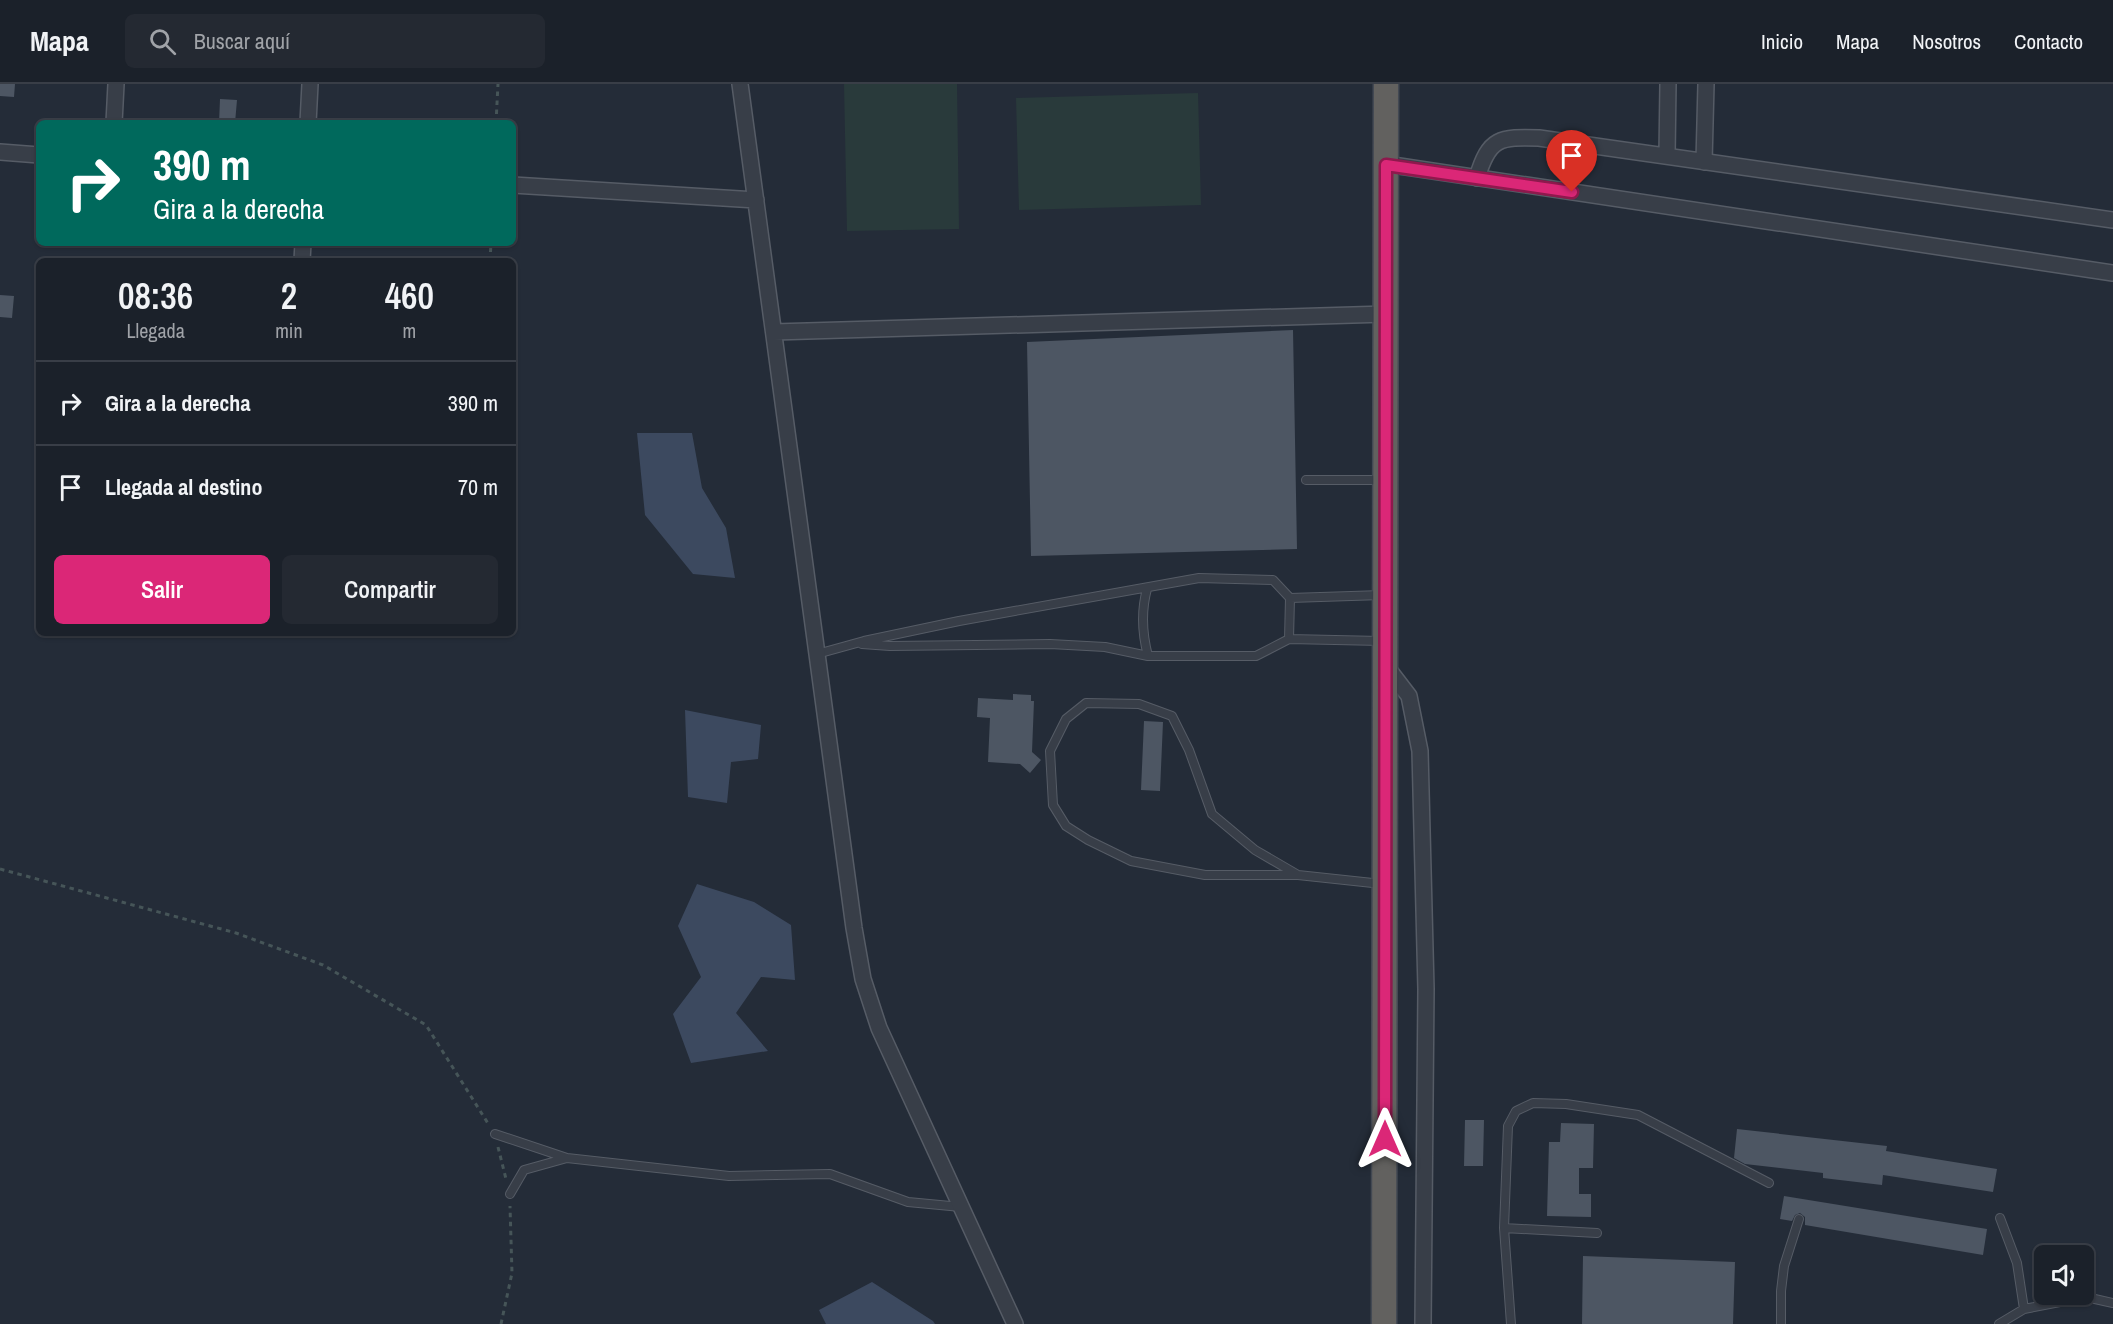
<!DOCTYPE html>
<html lang="es">
<head>
<meta charset="utf-8">
<style>
	body { margin:0; font-family:"Archivo Narrow",sans-serif; background:#242932; color:#f1f3f6; height:100vh; display:flex; flex-direction:column; font-size:22px; white-space:nowrap }
	* { box-sizing:border-box; margin:0 }
	p { font-size:20px; color:#a0a3a8 }
	.icon { flex:none; width:33px; height:33px; fill:none; stroke:currentColor; stroke-width:2; stroke-linecap:round; stroke-linejoin:round }
	.map { position:relative; flex:1; overflow:hidden }
	.sheet { position:absolute; left:36px; top:174px; width:480px; height:378px; display:flex; flex-direction:column; background:#1b212a; border-radius:9px; box-shadow:0 2px 4px #0004,0 0 0 2px #393e47 }
	.sheet>* { flex:none }
	.banner { position:absolute; left:36px; top:36px; width:480px; height:126px; border-radius:9px; box-shadow:0 2px 4px #0004,0 0 0 2px #393e47; background:#00695c; color:#fff; overflow:hidden }
	.fabs { position:absolute; left:2034px; top:1161px; display:grid; gap:12px }
	.fabs a { display:grid; place-items:center; width:60px; height:60px; border-radius:9px; background:#1b212a; box-shadow:0 2px 4px #0004,0 0 0 2px #393e47; font-size:30px }
	.pin { position:absolute; display:grid; place-items:center; width:51px; height:51px; color:#fff; margin:-62px -26px; border-radius:50% 50% 50% 0; rotate:-45deg; box-shadow:0 0 6px #0007 }
	.pin .icon { rotate:45deg }
	.me { position:absolute; width:66px; margin:-33px; rotate:0deg; stroke-linejoin:round; filter:drop-shadow(0 0 4px #0008) }
	.turn { display:flex; align-items:center; gap:21px; height:126px; padding:0 18px; font-size:27px }
	.turn .icon { width:78px; height:78px; stroke-width:2.5 }
	.turn b { display:block; font-size:42px; line-height:51px }
	.eta { display:flex; justify-content:space-evenly; align-items:center; height:102px; text-align:center }
	.eta b { font-size:36px; font-weight:600; line-height:42px }
	.primary-button { display:flex; gap:12px; margin-top:auto; padding:12px 18px }
	.primary-button a { flex:1; height:69px; border-radius:9px; background:#db2777; color:#fff; font-size:24px; font-weight:600; line-height:69px; text-align:center }
	.primary-button a+a { background:#242932; color:#f1f3f6 }
	ul { padding:0; list-style:none }
	li { display:flex; align-items:center; gap:18px; height:84px; padding:0 18px; border-top:2px solid #393e47 }
	li div { flex:1 }
	li b { display:block; font-size:22px }
	li em { font-style:normal }
	header { display:flex; align-items:center; gap:36px; box-sizing:border-box; height:84px; padding:0 30px; background:#1b212a; border-bottom:2px solid #393e47 }
	header strong { font-size:28px }
	nav { display:flex; gap:33px; margin-inline-start:auto; font-size:21px }
	.search { width:420px; height:54px; background:#242932; display:flex; align-items:center; gap:15px; box-sizing:border-box; padding:0 21px; border-radius:9px; color:#a0a3a8; font-size:22px }
	.map>svg:first-child { display:block }
	.green { fill:#293a3b }
	.water { fill:#3c495f }
	.building { fill:#4d5663 }
	.lines { fill:none; stroke-linecap:round; stroke-linejoin:round }
	.service-casing { stroke:#565c66; stroke-width:10 }
	.minor-casing { stroke:#565c66; stroke-width:18 }
	.trunk-casing { stroke:#434953; stroke-width:27 }
	.path { stroke:#465558; stroke-width:3; stroke-dasharray:4.5 4.5; stroke-linecap:butt }
	.service { stroke:#383e48; stroke-width:8 }
	.minor { stroke:#383e48; stroke-width:15 }
	.trunk { stroke:#62615f; stroke-width:24 }
	.route-casing { stroke:#8e194d; stroke-width:15 }
	.route { stroke:#db2777; stroke-width:10 }
</style>
</head>
<body>
<header>
<strong>Mapa</strong>
<div class="search"><svg class="icon" aria-label="search" viewBox="0 0 24 24"><circle cx="10" cy="10" r="6"/><path d="M15 15l6 6"/></svg>Buscar aquí</div>
<nav><a>Inicio</a><a>Mapa</a><a>Nosotros</a><a>Contacto</a></nav>
</header>
<div class="map">
<svg width="2113" height="1240" viewBox="0 0 2113 1240">
	<rect width="100%" height="100%" fill="#242c38"/>
	<!-- green -->
	<path class="green" d="M844,0H957L959,145L847,147Z
		M1198,9L1201,121L1019,126L1016,14Z"/>
	<!-- water -->
	<path class="water" d="M637,349H692L702,404L726,444L735,494L693,490L645,431Z
		M685,626L761,641L758,675L731,678L727,719L688,713Z
		M697,800L754,818L791,841L795,896L761,893L736,929L768,967L691,979L673,930L701,893L678,842Z
		M872,1198L933,1237L935,1240H826L819,1226Z"/>
	<!-- building -->
	<path class="building" d="M0,0H15L14,13L0,12Z
		M220,15L237,16L235,39H219Z
		M0,211L14,212L12,234L0,233Z
		M1293,246L1297,465L1031,472L1027,258Z
		M1013,610L1031,611V617H1034L1032,668L1041,676L1030,689L1020,680L988,678L990,634L977,633L978,614L1013,616Z
		M1144,637L1163,638L1160,707L1141,706Z
		M1465,1036H1484L1483,1082H1464Z
		M1561,1039L1594,1040L1593,1084H1579V1110H1591V1133L1547,1132L1549,1058H1560Z
		M1737,1045L1887,1062L1886,1067L1997,1085L1993,1108L1883,1091L1882,1101L1823,1094V1089L1745,1080L1734,1074Z
		M1784,1112L1987,1145L1983,1171L1805,1141V1133L1800,1129L1795,1131L1792,1137L1780,1135Z
		M1583,1172L1735,1178L1733,1240H1582Z"/>
	<g class="lines">
		<defs>
			<path id="service" d="M1306,396H1382
				M1147,505C1141,527 1142,549 1148,572
				M1289,555L1290,514
				M862,560L890,562L1050,560L1105,563L1148,572H1256L1289,555L1381,557
				M817,570L864,557L959,537L1199,494L1273,496L1290,514L1382,511
				M1298,791H1205L1131,777L1088,756L1066,742L1053,721L1050,667L1066,635L1086,619L1139,620L1172,632L1189,666L1212,730L1255,766L1298,791L1382,800
				M495,1050L567,1074L729,1092L830,1090L908,1118L961,1123
				M510,1110L524,1086L567,1074
				M2000,1134L2017,1179L2024,1225
				M1504,1144L1597,1149
				M1511,1240L1504,1144L1508,1042L1516,1027L1533,1019L1566,1020L1638,1031L1769,1099
				M1781,1240V1207L1784,1182L1799,1135
				M1999,1240L2024,1225L2086,1213L2113,1219"/>
			<path id="minor" d="M740,0L854,844L863,895L879,944L1015,1240
				M114,39L116,0
				M308,39L310,0
				M0,68L39,71
				M1667,72L1668,0
				M1704,78L1706,0
				M1386,80L2113,189
				M1477,94C1489,53 1500,53 1539,54L2113,136
				M513,101L756,116
				M302,177L303,159
				M774,248L1386,230
				M1386,582L1409,612L1420,667L1426,905L1423,1240"/>
			<path id="trunk" d="M1384,1240L1386,0"/>
		</defs>
		<!-- service casing -->
		<use href="#service" class="service-casing"/>
		<!-- minor casing -->
		<use href="#minor" class="minor-casing"/>
		<!-- trunk casing -->
		<use href="#trunk" class="trunk-casing"/>
		<!-- path -->
		<path class="path" d="M496,39L498,0
			M490,177L491,159
			M0,785L236,849L323,881L426,941L489,1041
			M498,1063L506,1095
			M501,1240L512,1189L510,1122"/>
		<!-- service -->
		<use href="#service" class="service"/>
		<!-- minor -->
		<use href="#minor" class="minor"/>
		<!-- trunk -->
		<use href="#trunk" class="trunk"/>
	</g>
	<g class="lines">
		<defs>
			<path id="route" d="M1385,1055L1386,81L1572,108"/>
		</defs>
		<!-- route casing -->
		<use href="#route" class="route-casing"/>
		<!-- route -->
		<use href="#route" class="route"/>
	</g>
</svg>
<div class="fabs">
<a><svg class="icon" aria-label="sound" viewBox="0 0 24 24"><path d="M4 9h4l5-4v14l-5-4H4zM17 9q2 3 0 6"/></svg></a>
</div>
<div class="pin" style="left:1572px;top:108px;background:#d93025"><svg class="icon" aria-label="arrive" viewBox="0 0 24 24"><path d="M6 21V4h12l-3 4 3 4H6"/></svg></div>
<svg class="me" style="left:1385px;top:1055px" viewBox="-20 -20 40 40"><path d="M0-17L14 15 0 8-14 15z" fill="#db2777" stroke="#fff" stroke-width="4"/></svg>
<div class="banner">
<div class="turn"><svg class="icon" aria-label="right" viewBox="0 0 24 24"><path d="M7 20v-9h11M14 6l5 5-5 5"/></svg><div><b>390 m</b>Gira a la derecha</div></div>
</div>
<section class="sheet">
<div class="eta">
<div><b>08:36</b><p>Llegada</p></div>
<div><b>2</b><p>min</p></div>
<div><b>460</b><p>m</p></div>
</div>
<ul>
<li><svg class="icon" aria-label="right" viewBox="0 0 24 24"><path d="M7 20v-9h11M14 6l5 5-5 5"/></svg><div><b>Gira a la derecha</b></div><em>390 m</em></li>
<li><svg class="icon" aria-label="arrive" viewBox="0 0 24 24"><path d="M6 21V4h12l-3 4 3 4H6"/></svg><div><b>Llegada al destino</b></div><em>70 m</em></li>
</ul>
<div class="primary-button"><a>Salir</a><a>Compartir</a></div>
</section>
</div>
</body>
</html>
